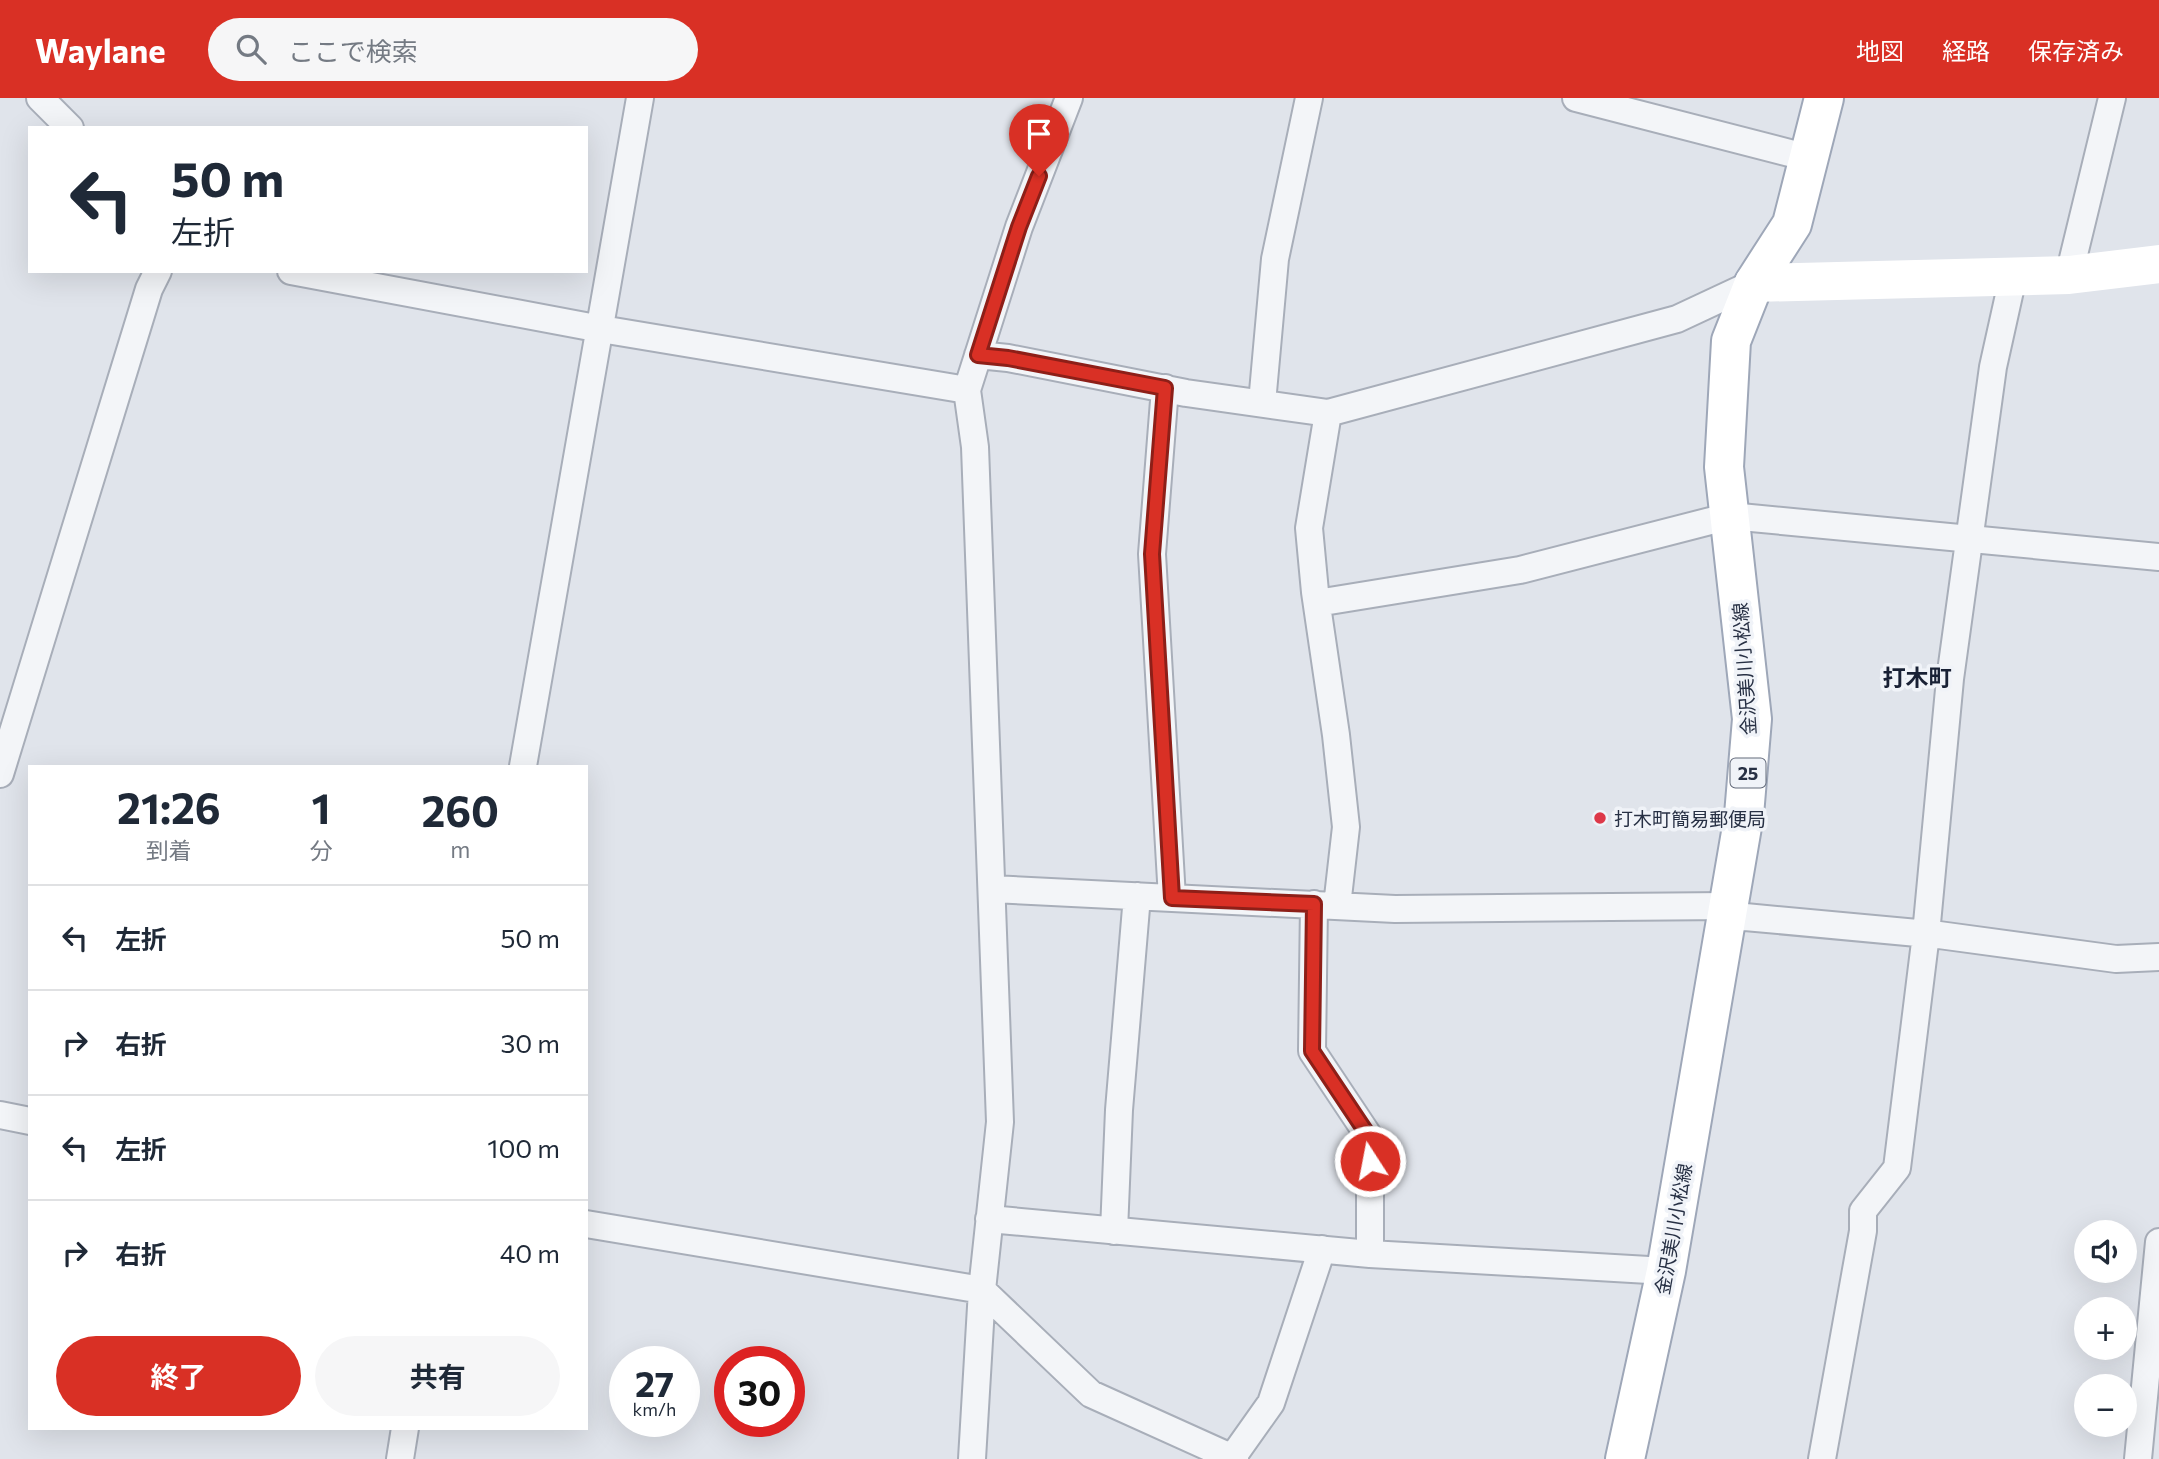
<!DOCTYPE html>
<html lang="ja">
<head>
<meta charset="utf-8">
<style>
	body { margin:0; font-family:Commissioner,"Noto Sans JP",sans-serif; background:#f6f6f7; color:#1f2937; height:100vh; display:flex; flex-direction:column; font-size:26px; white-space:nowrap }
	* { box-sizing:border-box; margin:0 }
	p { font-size:23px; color:#747a83 }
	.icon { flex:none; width:38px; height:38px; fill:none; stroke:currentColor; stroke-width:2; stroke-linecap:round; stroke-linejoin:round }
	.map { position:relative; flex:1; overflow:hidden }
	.side { position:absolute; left:28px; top:667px; width:560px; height:665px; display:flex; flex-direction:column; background:#fff; border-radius:0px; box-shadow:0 7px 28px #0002 }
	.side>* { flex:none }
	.guide { position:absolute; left:28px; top:28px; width:560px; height:147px; border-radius:0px; box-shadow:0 7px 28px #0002; background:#fff; color:#1f2937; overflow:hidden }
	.fabs { position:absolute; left:2074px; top:1122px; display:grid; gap:14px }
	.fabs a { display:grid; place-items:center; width:63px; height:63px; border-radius:50%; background:#fff; box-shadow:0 7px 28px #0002; font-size:35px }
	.speed { position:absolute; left:609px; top:1248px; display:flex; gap:14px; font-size:35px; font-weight:700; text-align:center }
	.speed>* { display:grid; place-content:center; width:91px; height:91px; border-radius:50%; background:#fff; box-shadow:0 7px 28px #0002; line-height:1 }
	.speed small { font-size:18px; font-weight:400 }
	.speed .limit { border:10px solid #d22; background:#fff; color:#111 }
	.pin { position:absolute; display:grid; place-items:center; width:60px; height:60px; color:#fff; margin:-72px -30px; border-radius:50% 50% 50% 0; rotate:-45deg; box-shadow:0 0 7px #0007 }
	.pin .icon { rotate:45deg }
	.me { position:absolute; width:77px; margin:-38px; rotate:349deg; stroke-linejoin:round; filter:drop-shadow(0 0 5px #0008) }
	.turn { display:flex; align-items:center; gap:24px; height:147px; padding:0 28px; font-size:32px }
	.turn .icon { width:91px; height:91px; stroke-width:2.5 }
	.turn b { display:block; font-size:49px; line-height:60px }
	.eta { display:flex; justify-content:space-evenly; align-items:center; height:119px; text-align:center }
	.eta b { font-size:42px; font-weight:700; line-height:49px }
	.action { display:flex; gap:14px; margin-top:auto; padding:14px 28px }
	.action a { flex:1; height:80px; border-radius:42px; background:#d93025; color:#fff; font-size:28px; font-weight:700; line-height:80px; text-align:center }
	.action a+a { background:#f6f6f7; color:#1f2937 }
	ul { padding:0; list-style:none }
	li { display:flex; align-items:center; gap:21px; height:105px; padding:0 28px; border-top:2px solid #e0e1e3 }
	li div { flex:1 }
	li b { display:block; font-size:26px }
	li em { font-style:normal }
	header { display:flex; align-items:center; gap:42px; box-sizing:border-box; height:98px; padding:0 35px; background:#d93025; color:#fff }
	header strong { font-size:33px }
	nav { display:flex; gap:38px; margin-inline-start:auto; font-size:24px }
	.search { width:490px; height:63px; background:#f6f6f7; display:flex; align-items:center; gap:18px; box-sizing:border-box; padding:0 24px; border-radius:38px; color:#747a83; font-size:26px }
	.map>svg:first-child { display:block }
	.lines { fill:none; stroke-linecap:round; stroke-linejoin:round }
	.street-casing { stroke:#a8aeb9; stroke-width:30 }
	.primary-casing { stroke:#9ea7b8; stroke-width:42 }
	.street { stroke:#f3f5f8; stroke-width:26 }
	.secondary { stroke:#fff; stroke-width:38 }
	.primary { stroke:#fff; stroke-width:38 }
	.route-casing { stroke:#8d1f18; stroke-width:18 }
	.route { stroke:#d93025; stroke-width:12 }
	.poi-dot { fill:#dd3848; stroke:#f0f3f8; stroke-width:2.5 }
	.labels { text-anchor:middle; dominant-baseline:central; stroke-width:7; stroke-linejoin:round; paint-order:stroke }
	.shield { fill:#f0f3f8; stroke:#636a7a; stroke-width:2 }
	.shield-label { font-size:18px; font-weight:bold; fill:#273044 }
	.street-label { font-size:19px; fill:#273044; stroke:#f0f3f8 }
	.poi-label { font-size:19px; fill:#273044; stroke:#f0f3f8; text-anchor:start }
	.quarter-label { font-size:23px; font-weight:bold; fill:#192135; stroke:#f0f3f8 }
</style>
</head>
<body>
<header>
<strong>Waylane</strong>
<div class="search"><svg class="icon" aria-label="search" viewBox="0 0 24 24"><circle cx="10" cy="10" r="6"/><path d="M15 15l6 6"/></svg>ここで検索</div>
<nav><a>地図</a><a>経路</a><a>保存済み</a></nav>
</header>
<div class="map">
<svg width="2159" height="1361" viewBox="0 0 2159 1361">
	<rect width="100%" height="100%" fill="#e0e4eb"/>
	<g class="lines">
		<defs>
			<path id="street" d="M40,0L70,30
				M1576,0L1809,60
				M291,173L601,231L967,292
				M2069,177L2112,0
				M978,257L1008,260L1186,295L1328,315L1677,221L1754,185
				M1165,290L1152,456L1172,800
				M1262,305L1275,161L1309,0
				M1328,315L1309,430L1315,494L1336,637L1346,729L1337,808
				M1317,505L1520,472L1730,418L2159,459
				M523,668L640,0
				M0,676L149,191L158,173
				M992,791L1395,811L1727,808
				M1314,806L1312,953L1370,1040V1156
				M1725,821L1745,819L1939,837L2116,861L2159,859
				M0,1017L30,1023
				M989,1121L1370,1156L1666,1173
				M586,1126L982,1192L1091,1296L1235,1361
				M1114,1133L1119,1012L1137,798
				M1232,1360L1271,1305L1322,1151
				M400,1361L405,1330
				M972,1361L982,1192L1000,1024L975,349L967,292L1019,129L1069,0
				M1822,1361L1863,1133V1113L1897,1070L1926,836L1950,581L1993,269L2013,179
				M2138,1361L2159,1144"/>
			<path id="primary" d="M1625,1361L1666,1173L1744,717L1752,621L1724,369L1731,243L1754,185L1792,126L1824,0"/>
		</defs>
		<!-- street casing -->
		<use href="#street" class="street-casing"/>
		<!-- primary casing -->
		<use href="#primary" class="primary-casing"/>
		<!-- street -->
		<use href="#street" class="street"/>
		<!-- secondary -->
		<path class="secondary" d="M1754,185L2069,177L2159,166"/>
		<!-- primary -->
		<use href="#primary" class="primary"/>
	</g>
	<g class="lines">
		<defs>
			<path id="route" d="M1039,78L1019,129L978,257L1008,260L1165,290L1152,456L1172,800L1314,806L1312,953L1370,1040V1063"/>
		</defs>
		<!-- route casing -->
		<use href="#route" class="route-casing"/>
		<!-- route -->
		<use href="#route" class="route"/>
	</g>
	<!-- markers -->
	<circle class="poi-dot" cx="1600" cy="720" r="7"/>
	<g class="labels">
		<!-- shield labels -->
		<rect class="shield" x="1730.5" y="660.5" width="35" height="29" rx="5"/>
		<g class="shield-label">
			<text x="1748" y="675">25</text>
		</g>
		<!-- street labels -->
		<g class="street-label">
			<text transform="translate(1744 571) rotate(-94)">金沢美川小松線</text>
			<text transform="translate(1673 1131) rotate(-80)">金沢美川小松線</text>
		</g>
		<!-- poi labels -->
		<g class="poi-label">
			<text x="1614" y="720">打木町簡易郵便局</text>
		</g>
		<!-- quarter labels -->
		<g class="quarter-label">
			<text x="1917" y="579">打木町</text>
		</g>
	</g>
</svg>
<div class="fabs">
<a><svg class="icon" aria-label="sound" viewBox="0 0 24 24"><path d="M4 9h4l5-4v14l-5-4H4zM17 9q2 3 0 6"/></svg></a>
<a>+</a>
<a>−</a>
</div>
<div class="speed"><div>27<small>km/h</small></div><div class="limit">30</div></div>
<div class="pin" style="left:1039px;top:78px;background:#d93025"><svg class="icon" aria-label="arrive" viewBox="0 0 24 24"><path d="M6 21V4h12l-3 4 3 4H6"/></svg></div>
<svg class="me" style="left:1370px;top:1063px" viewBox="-20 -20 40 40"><circle r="17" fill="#d93025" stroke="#fff" stroke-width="3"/><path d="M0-11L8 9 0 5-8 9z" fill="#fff"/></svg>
<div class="guide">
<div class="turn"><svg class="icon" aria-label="left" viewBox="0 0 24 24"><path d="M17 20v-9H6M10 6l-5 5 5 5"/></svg><div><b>50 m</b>左折</div></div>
</div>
<section class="side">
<div class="eta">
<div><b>21:26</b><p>到着</p></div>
<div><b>1</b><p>分</p></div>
<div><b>260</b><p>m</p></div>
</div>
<ul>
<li><svg class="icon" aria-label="left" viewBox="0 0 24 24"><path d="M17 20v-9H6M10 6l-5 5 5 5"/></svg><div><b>左折</b></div><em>50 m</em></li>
<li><svg class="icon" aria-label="right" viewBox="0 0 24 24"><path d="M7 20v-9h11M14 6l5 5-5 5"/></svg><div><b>右折</b></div><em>30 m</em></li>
<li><svg class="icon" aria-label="left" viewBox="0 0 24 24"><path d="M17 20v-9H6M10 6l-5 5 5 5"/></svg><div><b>左折</b></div><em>100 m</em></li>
<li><svg class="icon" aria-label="right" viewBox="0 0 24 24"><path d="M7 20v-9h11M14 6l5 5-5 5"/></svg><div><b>右折</b></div><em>40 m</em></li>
</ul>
<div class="action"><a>終了</a><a>共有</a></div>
</section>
</div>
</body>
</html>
